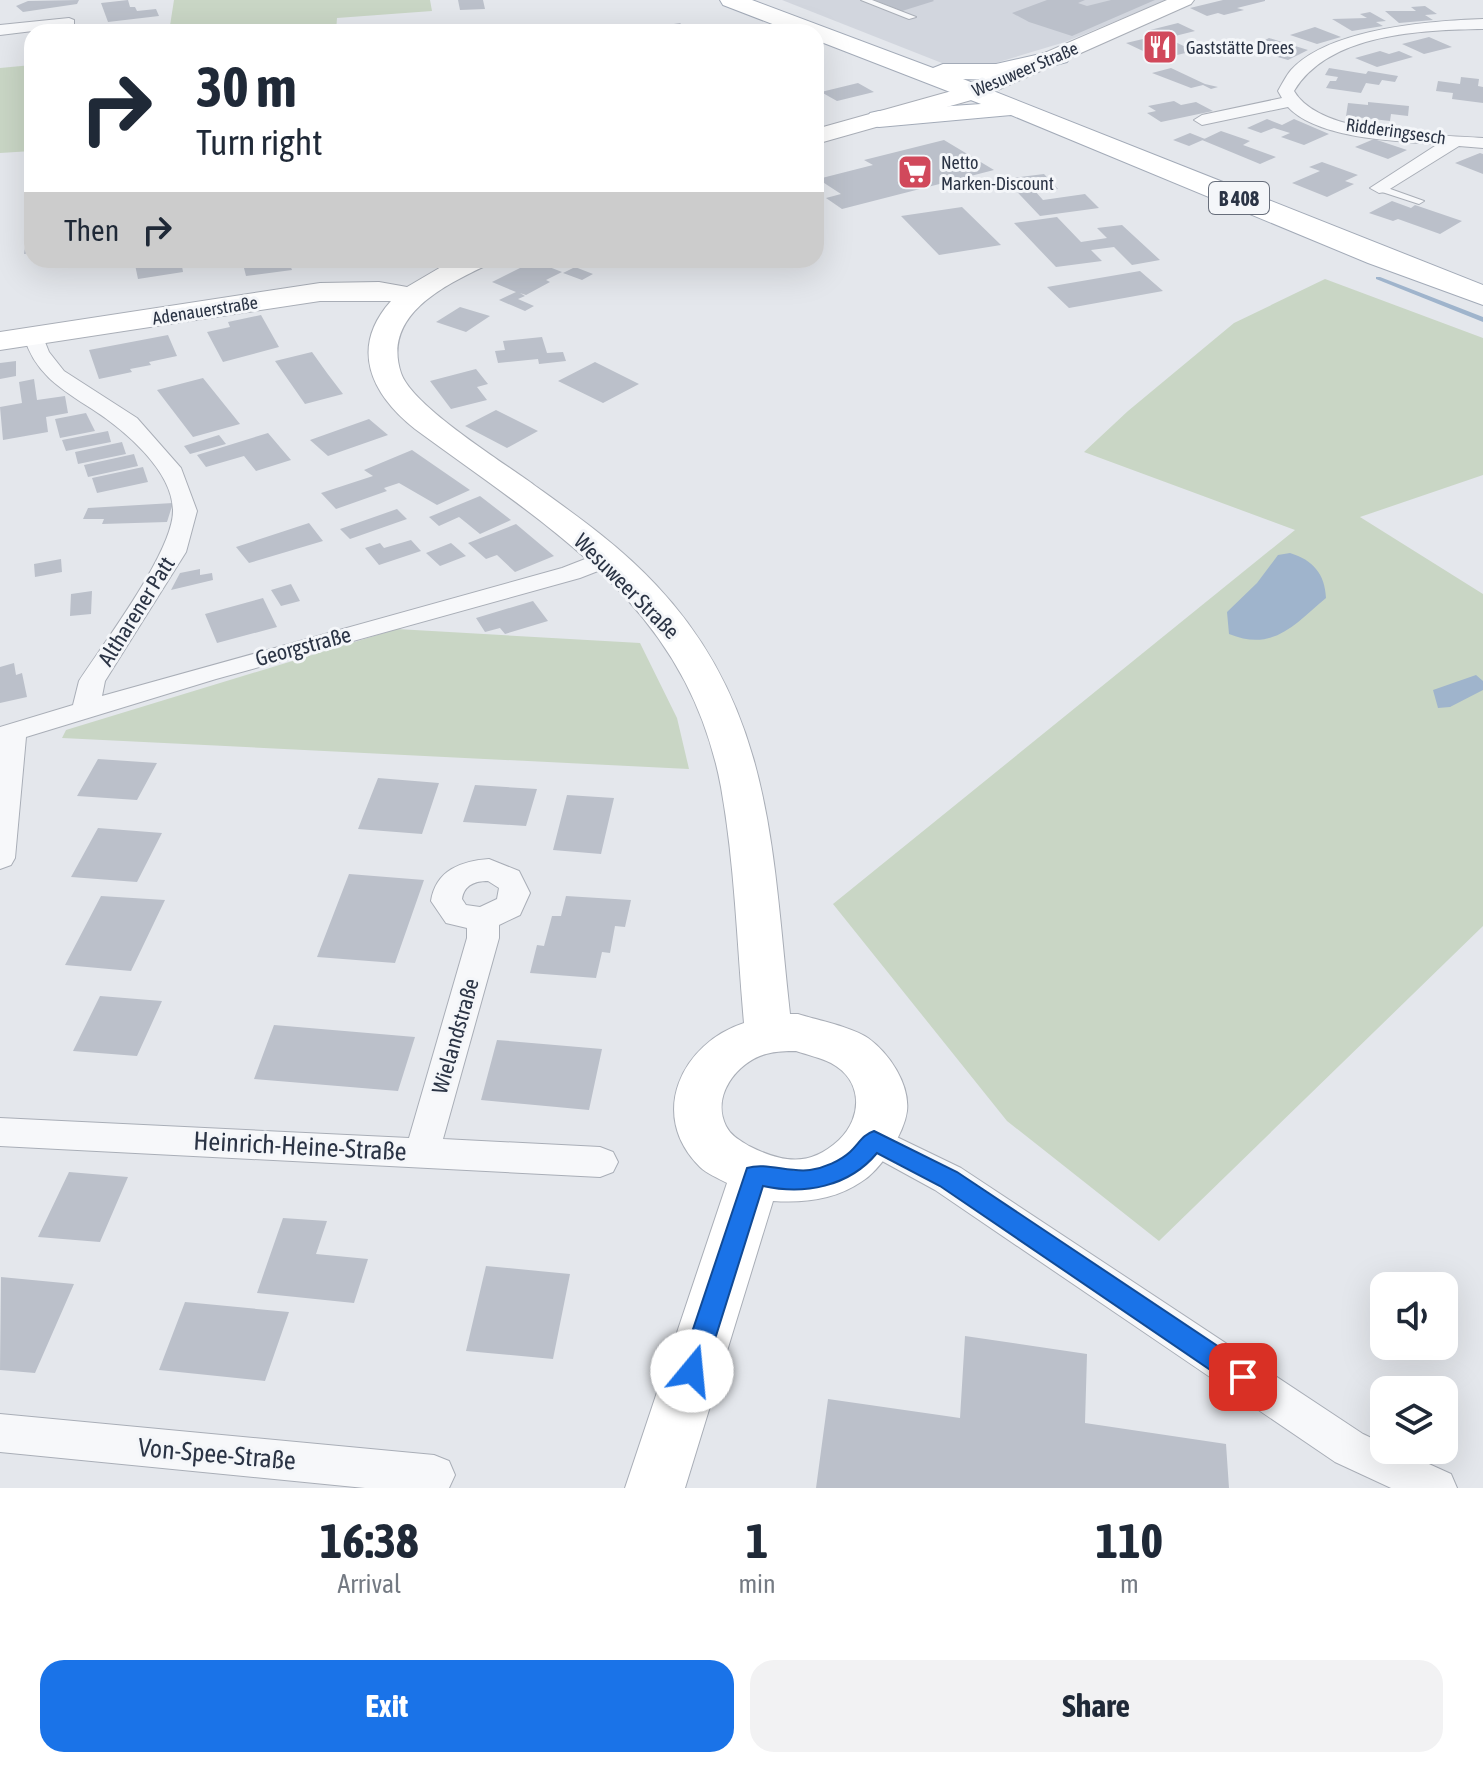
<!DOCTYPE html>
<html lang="en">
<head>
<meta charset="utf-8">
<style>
	body { margin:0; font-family:"Asap Condensed",sans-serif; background:#f2f2f3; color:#1f2937; height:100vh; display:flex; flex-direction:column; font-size:30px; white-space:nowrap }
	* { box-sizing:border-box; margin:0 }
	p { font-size:26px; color:#747a83 }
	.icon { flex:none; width:44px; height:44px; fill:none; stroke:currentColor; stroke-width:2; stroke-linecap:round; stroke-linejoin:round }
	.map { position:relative; height:1488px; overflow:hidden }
	.drawer { display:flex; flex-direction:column; background:#fff; flex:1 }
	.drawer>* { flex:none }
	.banner { position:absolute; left:24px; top:24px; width:800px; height:244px; border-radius:24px; box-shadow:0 8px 32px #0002; background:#fff; color:#1f2937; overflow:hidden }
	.controls { position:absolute; left:1370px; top:1272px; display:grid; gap:16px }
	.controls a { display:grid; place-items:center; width:88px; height:88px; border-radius:16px; background:#fff; box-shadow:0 8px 32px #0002; font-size:40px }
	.pin { position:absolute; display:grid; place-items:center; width:68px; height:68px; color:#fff; margin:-34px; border-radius:16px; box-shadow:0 4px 12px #0006 }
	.me { position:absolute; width:88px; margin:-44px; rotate:17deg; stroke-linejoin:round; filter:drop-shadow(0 0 6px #0008) }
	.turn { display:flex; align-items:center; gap:28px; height:168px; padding:0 40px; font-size:36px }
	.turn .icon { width:104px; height:104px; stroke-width:2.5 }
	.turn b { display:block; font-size:56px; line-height:68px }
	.then { display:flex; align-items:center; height:76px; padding:0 40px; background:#0003; gap:16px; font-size:30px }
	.eta { display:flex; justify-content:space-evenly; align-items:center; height:136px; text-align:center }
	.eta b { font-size:48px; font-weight:700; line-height:56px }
	.primary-button { display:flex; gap:16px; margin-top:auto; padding:16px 40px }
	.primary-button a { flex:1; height:92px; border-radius:24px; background:#1a73e8; color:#fff; font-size:32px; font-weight:700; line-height:92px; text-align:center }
	.primary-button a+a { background:#f2f2f3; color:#1f2937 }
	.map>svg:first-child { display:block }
	.built { fill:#d2d6de }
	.green { fill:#c9d6c5 }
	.water { fill:#9fb4cc }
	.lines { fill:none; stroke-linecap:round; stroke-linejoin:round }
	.stream { fill:#9fb4cc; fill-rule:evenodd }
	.building { fill:#bbc0ca }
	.lane-casing { stroke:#a9aeb7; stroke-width:2 }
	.street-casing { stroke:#a9aeb7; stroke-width:2 }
	.secondary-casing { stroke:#a9aeb7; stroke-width:2 }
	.primary-casing { stroke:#a3abb8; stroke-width:2 }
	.lane { fill:#f7f8fa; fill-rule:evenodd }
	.street { fill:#f7f8fa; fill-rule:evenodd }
	.secondary { fill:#fff; fill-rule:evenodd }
	.primary { fill:#fff; fill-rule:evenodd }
	.route { fill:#1a73e8; stroke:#114b97; stroke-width:2 }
	.labels { text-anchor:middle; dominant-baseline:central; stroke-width:6; stroke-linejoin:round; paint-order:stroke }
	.far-poi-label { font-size:18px; fill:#2b3445; stroke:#f4f6f9; text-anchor:start }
	.far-street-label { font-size:18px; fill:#2b3445; stroke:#f4f6f9 }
	.shield { fill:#f4f6f9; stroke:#676e7b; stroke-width:2 }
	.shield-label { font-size:20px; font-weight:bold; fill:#2b3445 }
	.street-label { font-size:22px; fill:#2b3445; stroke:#f4f6f9 }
	.near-street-label { font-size:26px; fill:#2b3445; stroke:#f4f6f9 }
</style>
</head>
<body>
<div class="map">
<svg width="1483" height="1488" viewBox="0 0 1483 1488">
	<rect width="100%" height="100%" fill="#e4e7ec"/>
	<!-- built -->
	<path class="built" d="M782,0H1167L1065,42L989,65L952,67Z"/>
	<!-- green -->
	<path class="green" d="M174,0H430L432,11L337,18L336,32H169Z
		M32,65V151L0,153V68Z
		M1325,279L1483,338V475L1360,517L1483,594V926L1159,1241L1007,1121L833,904L1295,530L1084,452L1128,411L1234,323Z
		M397,629L640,643L677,718L689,769L62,738L66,730Z"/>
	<!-- water -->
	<path class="water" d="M1290,553C1313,560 1325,574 1326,598C1294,625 1273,652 1229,634L1227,612L1257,583L1278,555Z
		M1476,675L1483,681V690L1450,707L1438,708L1433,690Z"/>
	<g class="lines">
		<!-- stream -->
		<path class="stream" d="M1376,277H1380L1483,317V322L1376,279Z"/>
	</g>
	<!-- building -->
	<path class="building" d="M79,0L77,4L23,12L16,6L28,1Z
		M128,0L130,7H135L137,11L156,9L159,16L108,22L101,3Z
		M458,0H483L485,9L460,10Z
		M874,0H933L934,1L902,11Z
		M1047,0H1085L1078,3L1087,6L1111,0H1155L1072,36L1029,22L1012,13Z
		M1223,0H1265V1L1237,8L1244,10L1224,15L1218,13L1207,16L1190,8Z
		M1425,6L1437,14L1425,15L1433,20L1399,23L1385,11H1416L1411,7Z
		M1370,12L1386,21L1376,22L1383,26L1352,31L1332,19L1367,18L1360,14Z
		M680,23L690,32H662L655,27Z
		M1178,23L1195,31L1167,38L1194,51L1160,59L1126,43L1160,35L1150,30Z
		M156,24L159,32H108V30Z
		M1315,27L1341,37L1317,44L1290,35Z
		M1429,37L1452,47L1424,54L1402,44Z
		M1269,38L1308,50L1288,60L1260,52L1270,48L1257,44Z
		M1380,51L1389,54L1399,51L1413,57L1377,67L1355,58Z
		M1171,68L1205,84L1218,87L1211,89L1203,85L1191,88L1152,73Z
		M1329,68L1366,74L1368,71L1398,76L1395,82L1382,80L1379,85L1366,83L1361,93L1326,88L1330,81H1336L1338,77L1325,75Z
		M1461,77L1479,79L1478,86L1483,87V103L1452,99L1453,93L1436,91L1438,81L1460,84Z
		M858,83L874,92L837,101L821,92Z
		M1174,101L1181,105L1196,102L1213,111L1161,122L1147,113L1156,111L1148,106Z
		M1368,102L1409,106L1408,116L1391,114L1390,121L1346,116L1348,103L1368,105Z
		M1267,119L1282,125L1294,119L1329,134L1304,145L1281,137L1290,133L1274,128L1261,133L1247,128Z
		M1221,131L1250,141L1243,145L1276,157L1260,164L1202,140Z
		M1190,133L1205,139L1189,146L1173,140Z
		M1374,139L1407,150L1388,159L1355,147Z
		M944,140L994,170L842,209L826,198L841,194L818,179L873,165L864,160Z
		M1480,153L1483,154V174L1455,163Z
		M1322,162L1358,175L1345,181L1354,184L1327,197L1292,183L1320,171L1309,167Z
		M1044,174L1058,189L1035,191L1043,200L1085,194L1099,208L1040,216L1005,179Z
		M1392,201L1411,208L1415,205L1462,221L1440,234L1398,219L1393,221L1369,213Z
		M962,207L1001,245L939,255L901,216Z
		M30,213L32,253L24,254Z
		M1057,217L1081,242L1107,238L1097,228L1122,225L1160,260L1132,265L1114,247L1091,250L1102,261L1056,267L1014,223Z
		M134,260H181L183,272L138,279Z
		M242,260H288L292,270L246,276Z
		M534,261L562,272L546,280L550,282L526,295L520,293L525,296L518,299L534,306L525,311L499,300L516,292L492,282Z
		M575,267L593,274L582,280L563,273Z
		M1140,271L1163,291L1069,308L1047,287Z
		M460,307L490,316L466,332L436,322Z
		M261,315L279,347L223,362L207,332L230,327L228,322Z
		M168,335L177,356L149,362L151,365L130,369L132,372L99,379L89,350Z
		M542,337L547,353L563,352L566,361L539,364L538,359L498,363L495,351L505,350L503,341Z
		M312,352L327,373L343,394L305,404L275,361Z
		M16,361V376L0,379V363Z
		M595,362L639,384L603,403L558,381Z
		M476,369L488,384L477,387L487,400L451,409L430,381Z
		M203,378L240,424L193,437L157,390Z
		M34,379L37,400L65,396L68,413L46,417L48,432L3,440L0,407L22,403L19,382Z
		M496,410L538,431L507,448L465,426Z
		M86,413L95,431L60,438L55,419Z
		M369,419L388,435L328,456L310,440Z
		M108,431L111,442L66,451L62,440Z
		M268,433L291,460L256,471L244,456L206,467L197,455Z
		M219,435L226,444L190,454L184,446Z
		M122,442L126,454L78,464L75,452Z
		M412,450L470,490L437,505L399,483L384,488L387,491L336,509L321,493L373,476L364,470Z
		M134,454L138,466L88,477L84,465Z
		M143,467L148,482L97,493L92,478Z
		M480,496L511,520L480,534L459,517L439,526L429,517Z
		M173,503L167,522L102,524L104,519H83L88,508Z
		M397,509L407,519L350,539L340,529Z
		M309,523L323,541L249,563L236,547Z
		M516,524L554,556L515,572L497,555L486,559L468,543Z
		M411,540L421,551L379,565L365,548L380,543L384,548Z
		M451,543L466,556L440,566L426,553Z
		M61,559L62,572L35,577L34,564Z
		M200,569V575L212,573L213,580L171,590L180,573Z
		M291,584L300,601L281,606L271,590Z
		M92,591L91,614L70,616L71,594Z
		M263,598L277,627L217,643L205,614Z
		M533,601L548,621L505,634L500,628L485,632L476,618Z
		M14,663L16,675L22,673L27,697L0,703V667Z
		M98,759L157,763L137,800L77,796Z
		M378,778L439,783L422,834L358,829Z
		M475,785L537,789L526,826L463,822Z
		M567,795L614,798L601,854L553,850Z
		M98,828L162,833L137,882L71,877Z
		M349,874L424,880L395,963L317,957Z
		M101,896L165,900L131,971L65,965Z
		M566,896L631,900L625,927L615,926L610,953L602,952L596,978L530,973L537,945L544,946L552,916H561Z
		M100,996L162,1001L137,1056L73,1051Z
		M274,1025L415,1037L398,1091L254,1079Z
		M497,1040L602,1049L589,1110L481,1100Z
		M69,1172L128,1177L100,1242L38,1237Z
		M283,1218L327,1221L316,1254L368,1259L354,1303L257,1293Z
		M486,1266L570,1274L553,1359L466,1351Z
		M1,1277L74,1284L35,1373L0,1370Z
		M185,1302L289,1312L265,1381L159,1370Z
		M965,1336L1087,1354L1085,1423L1226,1444L1229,1488H816L828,1399L960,1418Z"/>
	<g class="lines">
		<defs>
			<path id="lane" d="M861,0H872L916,17L909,19Z
				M1376,186H1382L1424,201L1419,204L1376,190Z"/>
			<path id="street" d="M69,18L74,20V26L0,35V25Z
				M1483,19V29C1422,30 1329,33 1294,91C1321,137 1435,134 1483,138V148L1459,146L1385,192L1379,193L1370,188L1438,144C1396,141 1318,139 1288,107L1202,125L1194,120L1202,115L1282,98L1278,91C1282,84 1286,76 1291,70C1330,28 1429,21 1483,19Z
				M34,330L41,332L49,352L64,371L137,418L181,468L197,511L186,552L105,681L102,696L562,568L598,554H616L619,559L616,564L580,578L216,679L26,737L15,858L11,865L0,869V727L73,705L79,681C103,644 173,552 173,511C173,470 123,429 92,409C61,389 34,373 24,336Z
				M489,859L519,871L530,893L520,915L499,925V938L443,1139L600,1147L613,1152L618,1162L613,1172L600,1177L0,1146V1118L409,1138L467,938V928L446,923L431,901C436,870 461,861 489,859ZM488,881L499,888L497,899L480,907L466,905L462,899C464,885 475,881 488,881Z
				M874,1126L961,1168L1363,1434L1384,1444V1450H1398L1451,1474L1457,1488H1391L1335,1462L935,1190L862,1150L856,1140L862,1130Z
				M0,1414L434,1455L449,1461L455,1475L449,1488H365L0,1452Z"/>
			<path id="secondary" d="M1167,0H1194L1191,4L982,97L816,144V129L966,87Z
				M453,260H489L485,266C443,286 382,316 401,373C412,406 503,462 534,485C577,516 620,546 656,585C774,710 772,854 790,1014H798C817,1020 852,1027 868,1038C889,1053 910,1084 907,1111C904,1134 881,1170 861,1182C835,1200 803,1203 773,1201L685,1488H625L727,1183C718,1178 707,1174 700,1167C647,1115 682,1043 744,1023C737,945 735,865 721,787C687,606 552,530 415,429C371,394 349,348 391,301H320L0,350V332L320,283L379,282L407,287ZM796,1051C808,1055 821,1058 831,1063C863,1080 863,1117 839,1140C810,1167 783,1163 749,1146C741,1141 731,1136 726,1126C711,1096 737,1062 766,1054C776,1051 786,1051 796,1051Z"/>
			<path id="primary" d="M720,0H752L933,68L943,64H996L1058,50L1067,52L1070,57L1067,62L996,80L963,79L1483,285V305L1368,263L1011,115L879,127L870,125L866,119L870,113L879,111L981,104L816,40V32H793L723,5Z"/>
		</defs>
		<!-- lane casing -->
		<use href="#lane" class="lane-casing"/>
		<!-- street casing -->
		<use href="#street" class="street-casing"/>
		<!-- secondary casing -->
		<use href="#secondary" class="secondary-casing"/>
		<!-- primary casing -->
		<use href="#primary" class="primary-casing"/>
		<!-- lane -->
		<use href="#lane" class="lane"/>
		<!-- street -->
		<use href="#street" class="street"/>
		<!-- secondary -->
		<use href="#secondary" class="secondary"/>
		<!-- primary -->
		<use href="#primary" class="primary"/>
	</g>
	<!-- route -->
	<path class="route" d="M874,1131L957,1172L1252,1369L1256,1377L1252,1386L1243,1389L1234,1386L940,1186L877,1153C849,1187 804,1195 763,1186L705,1371L701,1380L692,1383L683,1380L679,1371L747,1168C766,1162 789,1173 810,1170C824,1168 840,1161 850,1152C859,1144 862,1135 874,1131Z"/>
	<!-- icons -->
	<defs>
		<symbol id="restaurant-square" viewBox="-11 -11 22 22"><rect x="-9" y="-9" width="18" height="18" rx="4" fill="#d1495b" stroke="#f4f6f9"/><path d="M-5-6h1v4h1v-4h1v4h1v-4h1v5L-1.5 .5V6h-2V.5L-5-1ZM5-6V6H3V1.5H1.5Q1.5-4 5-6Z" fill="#fff"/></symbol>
		<symbol id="supermarket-square" viewBox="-11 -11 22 22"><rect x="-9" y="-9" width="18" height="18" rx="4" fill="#d1495b" stroke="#f4f6f9"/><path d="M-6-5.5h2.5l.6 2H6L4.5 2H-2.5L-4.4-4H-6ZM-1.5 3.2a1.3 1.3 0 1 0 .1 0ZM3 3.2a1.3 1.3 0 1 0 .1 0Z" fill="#fff"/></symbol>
	</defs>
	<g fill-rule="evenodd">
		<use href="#restaurant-square" x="1140" y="27" width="40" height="40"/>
		<use href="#supermarket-square" x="895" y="152" width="40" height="40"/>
	</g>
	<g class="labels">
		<!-- far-poi labels -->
		<g class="far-poi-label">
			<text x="1186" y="47">Gaststätte Drees</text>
			<text x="941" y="162">Netto<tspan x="941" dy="21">Marken-Discount</tspan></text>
		</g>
		<!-- far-street labels -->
		<g class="far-street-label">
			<text transform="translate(1025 69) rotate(-23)">Wesuweer Straße</text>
			<text transform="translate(1396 131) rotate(8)">Ridderingsesch</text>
			<text transform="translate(205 310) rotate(-9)">Adenauerstraße</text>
		</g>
		<!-- shield labels -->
		<rect class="shield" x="1209" y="182" width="60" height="32" rx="6"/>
		<g class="shield-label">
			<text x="1239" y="198">B 408</text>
		</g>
		<!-- street labels -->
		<g class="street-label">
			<text transform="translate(627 586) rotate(45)">Wesuweer Straße</text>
			<text transform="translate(136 611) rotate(-58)">Altharener Patt</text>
			<text transform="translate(303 646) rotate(-15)">Georgstraße</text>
			<text transform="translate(455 1036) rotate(-74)">Wielandstraße</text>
		</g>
		<!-- near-street labels -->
		<g class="near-street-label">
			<text transform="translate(300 1146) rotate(3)">Heinrich-Heine-Straße</text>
			<text transform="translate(217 1454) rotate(5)">Von-Spee-Straße</text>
		</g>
	</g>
</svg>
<div class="controls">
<a><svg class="icon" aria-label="sound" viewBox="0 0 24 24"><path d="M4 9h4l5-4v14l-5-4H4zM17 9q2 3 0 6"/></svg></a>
<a><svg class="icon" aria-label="layers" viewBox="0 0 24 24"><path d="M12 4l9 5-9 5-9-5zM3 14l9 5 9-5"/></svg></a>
</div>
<div class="pin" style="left:1243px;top:1377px;background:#d93025"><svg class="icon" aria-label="arrive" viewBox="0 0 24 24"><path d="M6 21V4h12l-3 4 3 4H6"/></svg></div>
<svg class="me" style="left:692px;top:1371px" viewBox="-20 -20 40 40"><circle r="19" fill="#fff"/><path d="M0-13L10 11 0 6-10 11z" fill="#1a73e8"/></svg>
<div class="banner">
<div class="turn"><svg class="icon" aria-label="right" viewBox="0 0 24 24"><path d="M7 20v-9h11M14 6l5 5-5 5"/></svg><div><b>30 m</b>Turn right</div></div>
<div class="then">Then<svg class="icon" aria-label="right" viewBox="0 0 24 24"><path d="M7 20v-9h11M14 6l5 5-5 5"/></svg></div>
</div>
</div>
<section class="drawer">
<div class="eta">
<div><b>16:38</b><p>Arrival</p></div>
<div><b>1</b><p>min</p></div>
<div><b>110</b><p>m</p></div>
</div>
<div class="primary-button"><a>Exit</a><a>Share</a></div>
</section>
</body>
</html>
